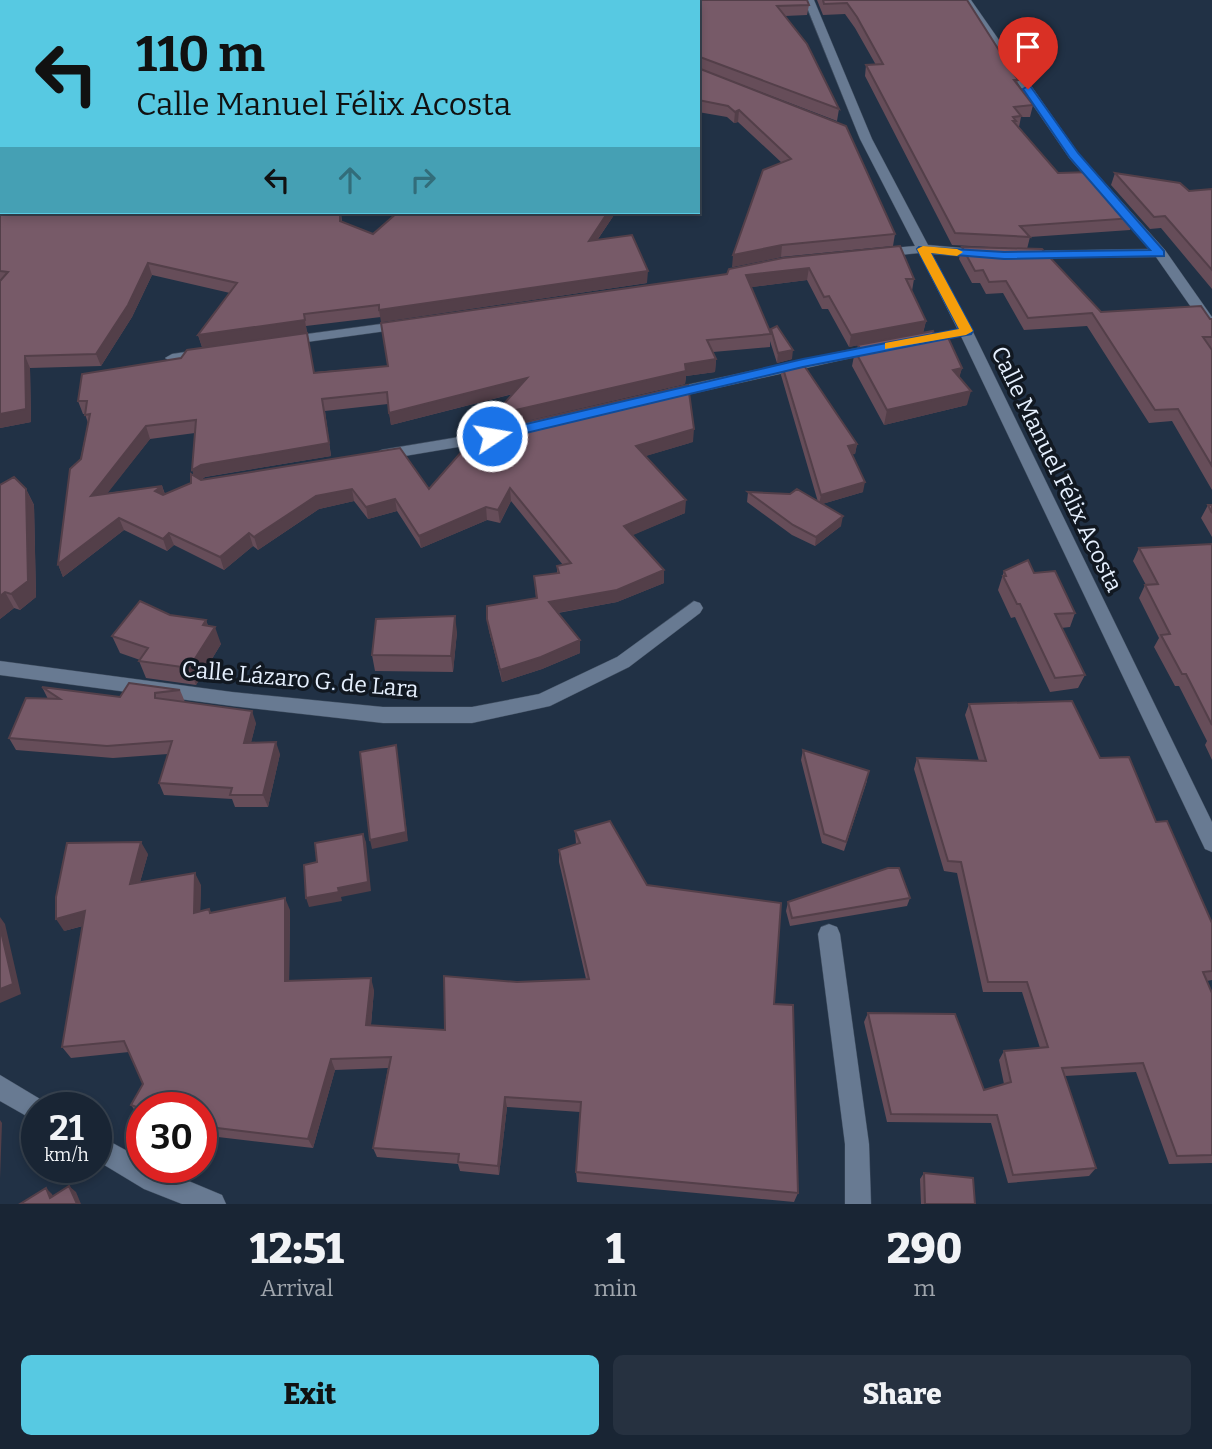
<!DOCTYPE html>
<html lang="en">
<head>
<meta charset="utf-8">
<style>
	body { margin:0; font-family:Bitter,serif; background:#263140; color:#f1f3f6; height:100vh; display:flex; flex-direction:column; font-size:26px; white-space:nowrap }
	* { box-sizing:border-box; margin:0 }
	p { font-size:23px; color:#9fa5ac }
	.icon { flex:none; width:38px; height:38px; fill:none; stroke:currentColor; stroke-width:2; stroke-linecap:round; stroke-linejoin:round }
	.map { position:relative; height:1204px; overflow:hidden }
	.details { display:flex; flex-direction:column; background:#192534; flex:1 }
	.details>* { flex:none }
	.guide { position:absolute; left:0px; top:0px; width:700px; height:214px; box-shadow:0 4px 10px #0003,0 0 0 2px #37424f; background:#57c9e2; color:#111; overflow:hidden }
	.speed { position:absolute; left:21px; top:1092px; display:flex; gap:14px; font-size:35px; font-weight:700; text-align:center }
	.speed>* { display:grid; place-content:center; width:91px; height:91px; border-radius:50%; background:#192534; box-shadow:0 4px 10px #0003,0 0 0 2px #37424f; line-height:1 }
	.speed small { font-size:18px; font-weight:400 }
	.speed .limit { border:10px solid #d22; background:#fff; color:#111 }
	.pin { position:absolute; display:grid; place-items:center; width:60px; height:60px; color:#fff; margin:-72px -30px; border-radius:50% 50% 50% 0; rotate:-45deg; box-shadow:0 0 7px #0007 }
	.pin .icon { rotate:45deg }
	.me { position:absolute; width:77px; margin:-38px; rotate:78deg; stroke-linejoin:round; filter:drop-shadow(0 0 5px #0008) }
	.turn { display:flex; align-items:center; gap:24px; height:147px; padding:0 21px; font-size:32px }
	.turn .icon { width:91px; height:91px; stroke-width:2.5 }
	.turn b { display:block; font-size:49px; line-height:60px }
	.lanes { display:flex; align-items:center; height:66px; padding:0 21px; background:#0003; justify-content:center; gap:35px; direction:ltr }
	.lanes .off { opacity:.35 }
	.eta { display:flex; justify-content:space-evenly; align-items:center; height:119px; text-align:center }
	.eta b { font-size:42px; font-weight:800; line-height:49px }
	.cta { display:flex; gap:14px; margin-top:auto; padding:14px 21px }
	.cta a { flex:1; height:80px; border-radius:10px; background:#57c9e2; color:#111; font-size:28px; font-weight:800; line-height:80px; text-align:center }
	.cta a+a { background:#263140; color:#f1f3f6 }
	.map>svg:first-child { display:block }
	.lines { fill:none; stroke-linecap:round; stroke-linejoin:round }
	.minor-casing { stroke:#3e4c5e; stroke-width:1 }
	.minor { fill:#687a92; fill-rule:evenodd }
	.wall { fill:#664d59; fill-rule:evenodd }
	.shaded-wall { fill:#533f49 }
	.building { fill:#775a68; stroke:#533f49; stroke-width:2 }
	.route { fill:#1a73e8; stroke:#114b97; stroke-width:2 }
	.slow { fill:#f59e0b }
	.labels { text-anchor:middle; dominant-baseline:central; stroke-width:7; stroke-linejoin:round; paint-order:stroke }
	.street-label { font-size:23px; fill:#e6f0fe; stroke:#111821 }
</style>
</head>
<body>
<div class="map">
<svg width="1212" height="1204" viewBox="0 0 1212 1204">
	<rect width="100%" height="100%" fill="#213145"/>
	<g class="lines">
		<defs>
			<path id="minor" d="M804,0H814L872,139L928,245L985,250L992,254L985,258L932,254L973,332L1212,822V852L1205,849L959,332L919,253L880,257L873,253L880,249L915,246L860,139Z
				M961,0H971L1078,153L1165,250L1212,317V331L1207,330L1156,257L1018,258L1016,255L1023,251L1150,249L1070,159Z
				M0,6H2L0,14Z
				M403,321L408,322V328L285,345L278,341L285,337Z
				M877,344L884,348L882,351L668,399L661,394L668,389Z
				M206,349L211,350L213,353L211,356L172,362L165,358L172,354Z
				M495,431L500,432L503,436L500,440L381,460L373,455L381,450Z
				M694,601L700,603L703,608L700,613L629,667L550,706L472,723H383L232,706L0,675V661L232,692L383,707H472L539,694L617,657Z
				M829,924L837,927L840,934L869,1144L871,1204H845V1144L818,934L821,927Z
				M0,1075L45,1102L48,1108H37V1122L0,1101Z
				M96,1134L142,1159V1167H155L222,1195L226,1204H182L144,1189L96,1160Z"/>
		</defs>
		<!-- minor casing -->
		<use href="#minor" class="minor-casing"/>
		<!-- minor -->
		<use href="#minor" class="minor"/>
	</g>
	<!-- wall -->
	<path class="wall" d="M817,0H967L1018,80L1017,84L1033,105L1030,117H1021L1019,127L1058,173L1134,218L1130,230L1030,237L1027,249L952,245L865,76L866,65H876L855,28L845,14L823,15Z
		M698,2L809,5L807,15L785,16L839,109L837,121L698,68Z
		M0,47H2V188H0Z
		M698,68L895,234L893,246L781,257L732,267L782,163L738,122L734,123L727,117L698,112Z
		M1115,173L1189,191L1212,189V289L1161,228L1150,229L1111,185Z
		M3,212H341L342,222L373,234L398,212H616L598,239L647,283L381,322V317L306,326L307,333L202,347L198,335L230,293L152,275L132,317L101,366L30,368L31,422L0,428V216Z
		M962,247L1101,312L1212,319V349H1211L1212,350V490L1172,421L1149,423L1087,326L1024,330L1003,293L986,294L980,283H972L959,259Z
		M783,258L914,279L912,291L926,321L923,333L934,334L962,368L959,377L967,405L884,425L852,366L855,351H857L858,345L849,347L828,309H822L807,280L751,287L770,333L771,329L792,359L777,363L770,341V347L713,352L716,359L715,372L686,376L685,384L495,428L494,415L513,394L391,425L388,404L325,411L331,456L205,477L201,480L429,489L693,442L645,456L685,513L632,535L664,570V583L617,602L558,613L580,653L542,669L502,682L489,631L487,619L536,598L534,576L557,573V566L563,565L511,501L500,523L487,520L421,548L397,511L368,519L354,501L319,509L258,550L253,546L224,570L174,545L167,551L124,530L63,577L58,564L88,423L85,414H83L78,401L181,358L314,372L388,366ZM195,433L193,476L191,483L165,494L162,486L107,493L150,439Z
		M782,365L857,444L855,454H852L863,492L822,504L841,526L815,546L792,535L747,502L748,492L818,502L781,375Z
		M26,489L34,505L36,597L20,610L14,608L0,619Z
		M1208,505H1212V537L1201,518Z
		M1212,544V760L1205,745L1207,741L1179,686H1175L1154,647L1159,638L1139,598L1145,585H1146L1133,561L1139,548Z
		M1004,571L1034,573L1075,613L1070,627L1061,628L1085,675L1078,688L1050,692L1015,617L1011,618L998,590Z
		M170,615L206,620L208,626L221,644L196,685L146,678L139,661L140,660L120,653L112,636Z
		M457,632L453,672L375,671L372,655Z
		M42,687L120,697L180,690L185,702L256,723L251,742L280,754L268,807H235L232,799L164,795L159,783L168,754L113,758L16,750L9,738L48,699Z
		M969,704L1100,758L1156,822L1212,923V980L1207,981L1212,993V1163L1169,1164L1136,1072L1065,1076L1096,1168L1089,1176L1008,1183L991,1123L887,1122L864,1022L868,1013L984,1090L1004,1084L999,1060L1004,1051L1040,1048L1022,992H983L957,873L944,871L914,769L917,758L979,761L965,715Z
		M803,750L867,781L844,851L822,843L801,760Z
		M575,831L647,885L774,1004L798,1193L794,1202L577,1182L576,1172L580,1112L507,1107L499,1175L460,1171L458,1164L377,1157L373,1148L388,1068L335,1070L313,1148L201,1135V1108H142V1116L138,1115L131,1105L143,1084L129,1052L71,1058L62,1047L83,926L64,931L148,854L140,882L201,885L200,911L209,909L211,913L290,910L289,981L374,990L371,1025L445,1030L517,982L586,979L559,862V850L576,844Z
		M910,898L907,906L790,926L786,911L788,902Z
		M924,1173L975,1204H921L920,1179Z"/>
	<!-- shaded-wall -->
	<path class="shaded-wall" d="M739,110L738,122L734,123L735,112Z
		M608,212H616L589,252V241Z
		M782,245L781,257L732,267L733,255Z
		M148,263L152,275L132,317L101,366L96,354Z
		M809,268L807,280L745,288L746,275Z
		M648,271L647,283L381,322L379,310Z
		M304,314L307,333L202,347L198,335Z
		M926,321L923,333L849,347L851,335Z
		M793,350L792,359L777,363L778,353Z
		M25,356L30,368L31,422L0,428V414Z
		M716,359L715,372L686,376L685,384L495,428L494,415L685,364Z
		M962,368L958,382L953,370Z
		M527,378L528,390L391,425L389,413Z
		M971,391L967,405L884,425L887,410Z
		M322,399L331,456L205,477L196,483L192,470Z
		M146,426L150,439L96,508L91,496Z
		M694,429L693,442L636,459V446Z
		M857,444L855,454L846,456L848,446Z
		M865,482L863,492L819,505L821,495Z
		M162,486L166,498L155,491Z
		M510,488L511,501L500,523L498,510Z
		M26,489L34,505L36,597L20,610L11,594Z
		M352,489L354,501L319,509L258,550L254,537L316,496Z
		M395,499L397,511L368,519L366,507Z
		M686,500L685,513L624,539V526Z
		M486,507L487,520L421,548L419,536Z
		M843,516L841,526L815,546L816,537Z
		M119,518L124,530L63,577L58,564Z
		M169,533L174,545L167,551L163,539Z
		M249,533L253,546L224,570L220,557Z
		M664,570V583L617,602L550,614L549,602Z
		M5,592L14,608L0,619V596Z
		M455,616L457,632L453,672L451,656Z
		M206,620L211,634L215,627L221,644L196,685L189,668L203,625Z
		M580,640V653L542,669L502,682L500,670Z
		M252,711L256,723L248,755L244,743Z
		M276,742L280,754L268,807L263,795Z
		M396,745L408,841L372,849L370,840Z
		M363,834L366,842L371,891L341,897L342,901L309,907L306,898L338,888Z
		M141,842L148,854L136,896L130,884Z
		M195,873L201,885L200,925L194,913Z
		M285,898L290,910L289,993L285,981Z
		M85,911L93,923L64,931L56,919Z
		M0,917L5,924L21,994L0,1003Z
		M371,978L374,990L370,1035L366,1025Z
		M331,1059L335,1070L313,1148L308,1139Z
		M505,1097L507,1107L499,1175L498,1166Z
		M0,1120L2,1123L0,1179Z
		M69,1186L76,1192L81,1204H77Z
		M46,1188L52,1194L56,1204L50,1198Z"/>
	<!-- building -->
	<path class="building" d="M76,0H400L401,2H75Z
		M461,0H807L809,5L777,6L807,44L839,109L700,57H698V2H461Z
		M823,0H967L1018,80H1014L1033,105L1014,107L1021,116L1013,117L1016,121H1013L1058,173L1092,172L1134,218L1020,226L1030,237L955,233L866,65L883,64L857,17L847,3L824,4Z
		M0,47H2V176H0Z
		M698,68L846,126L895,234L782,245L733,255L763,170L791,159L739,110L735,112L728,106L698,100Z
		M1115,173L1180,183L1189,191L1212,189V270L1165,216L1154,217Z
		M3,212H340V221L373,234L398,212H608L589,241L632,235L648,271L379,310V305L304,314L305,320L198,335L237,283L148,263L128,305L96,354L25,356L26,409L0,414V281L8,272L0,271V216Z
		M900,246L914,279H906L926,321L851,335L829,296L824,297L809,268L746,275L771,334L707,340L716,359L685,364L686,371L494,415L527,378L389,413L387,392L322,399L329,443L201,465L192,470L196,420L146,426L91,496L162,486L155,491L163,495L191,483V474L201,480L400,448L429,489L478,433L688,385L694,429L636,446L686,500L624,526L664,570L617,590L549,602L580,640L541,657L500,670L487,619V606L537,598L534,576L559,573L557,566L571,563L510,488L498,510L486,507L419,536L395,499L366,507L352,489L316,496L254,537L249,533L220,557L169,533L163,539L119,518L58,564L70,469L81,459L90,414L85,415L87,401H78L82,374L181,358L187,350L307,333L314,373L388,366L381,323L727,274L729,269L783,258Z
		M962,247L1042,249L1101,312L1201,306L1210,319H1212V337H1203L1212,350V466L1178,409L1155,410L1092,313L1028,318L1006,281L989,282L983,270L975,271Z
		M777,326L793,350L778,353L771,329Z
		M933,331L934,334L946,333L962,368L953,370L971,391L887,410L855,351L861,350L858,345Z
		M801,361L857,444L848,446L865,482L821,495L782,365Z
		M14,477L26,489L28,581L11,594L5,592L0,596V485Z
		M797,489L843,516L816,537L793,525L748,492L790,494Z
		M1208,505H1212V513Z
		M1212,544V725L1186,674H1182L1161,635L1170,634L1145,585L1158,584L1139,548Z
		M1028,560L1034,573L1055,571L1075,613L1055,614L1085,675L1055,678L1020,604H1017L1003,576H1006L1004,571Z
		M140,601L170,615L206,620L203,625L215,627L189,668L139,661L148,648L112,636Z
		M455,616L451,656L372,655L376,619Z
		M129,683L180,690L155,693V698L252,711L244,743L276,742L263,795H230L232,788L159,783L172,741L107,746L9,738L26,698L60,699L42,687L120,697Z
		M1072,701L1100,758L1129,757L1156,822L1167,821L1212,923V971L1203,972L1212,993V1155L1177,1156L1143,1063L1062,1068L1096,1168L1013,1175L997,1115L891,1114L868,1013L955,1014L984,1090L1011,1082L1004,1051L1048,1047L1027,982H988L961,862L948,861L917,758L986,761L969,704Z
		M396,745L406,832L370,840L360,752Z
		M803,750L869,771L846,842L824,834Z
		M610,821L647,885L781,903L774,1004L793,1005L798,1193L576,1172L581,1102L505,1097L498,1166L458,1162L459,1154L373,1148L391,1057L331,1059L308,1139L201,1126V1108H142V1109L131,1105L143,1084L124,1041L62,1047L85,911L56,919V897L67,843L141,842L130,884L195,873L194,913L209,909L210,913L285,898V981L371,978L366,1025L445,1030L444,976L517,982L589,979L559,850L580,843L575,831Z
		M363,834L368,882L338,888L339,892L306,898L304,865L317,862L315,843Z
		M888,868H899L910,898L792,918L788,902Z
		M0,927L13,984L0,989Z
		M924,1173L973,1178L975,1204H925Z
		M69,1186L77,1204H20L46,1188L50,1198Z"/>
	<!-- route -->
	<path class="route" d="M1028,86L1031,87L1078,153L1164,251V256L1004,259L931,253L973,331L971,334L803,367L492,441L487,440V433L492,432L803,359L959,329L917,249L919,247L1004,252L1150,250L1070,158L1023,89Z"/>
	<!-- slow -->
	<path class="slow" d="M923,246L957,249L963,252L957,256L931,253L973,331L966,335L885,349V343L959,329L917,249Z"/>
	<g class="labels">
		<!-- street labels -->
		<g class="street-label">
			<text transform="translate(1057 469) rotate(64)">Calle Manuel Félix Acosta</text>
			<text transform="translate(300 679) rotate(5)">Calle Lázaro G. de Lara</text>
		</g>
	</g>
</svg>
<div class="speed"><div>21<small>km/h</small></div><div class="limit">30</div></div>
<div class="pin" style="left:1028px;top:89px;background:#d93025"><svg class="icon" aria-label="arrive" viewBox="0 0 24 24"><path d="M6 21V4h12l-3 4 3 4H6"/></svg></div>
<svg class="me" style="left:492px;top:436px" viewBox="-20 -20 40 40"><circle r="17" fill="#1a73e8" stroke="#fff" stroke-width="3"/><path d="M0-11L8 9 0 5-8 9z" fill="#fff"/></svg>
<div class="guide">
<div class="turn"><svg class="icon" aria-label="left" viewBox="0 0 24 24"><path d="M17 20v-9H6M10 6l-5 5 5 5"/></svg><div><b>110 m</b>Calle Manuel Félix Acosta</div></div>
<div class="lanes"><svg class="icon" aria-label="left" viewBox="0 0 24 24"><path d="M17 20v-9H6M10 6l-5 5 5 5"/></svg><svg class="icon off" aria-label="ahead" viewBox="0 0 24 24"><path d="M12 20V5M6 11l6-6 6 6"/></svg><svg class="icon off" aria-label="right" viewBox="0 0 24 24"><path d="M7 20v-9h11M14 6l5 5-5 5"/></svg></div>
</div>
</div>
<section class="details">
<div class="eta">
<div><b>12:51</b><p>Arrival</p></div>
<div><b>1</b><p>min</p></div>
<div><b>290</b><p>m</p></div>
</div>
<div class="cta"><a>Exit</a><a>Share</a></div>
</section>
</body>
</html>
